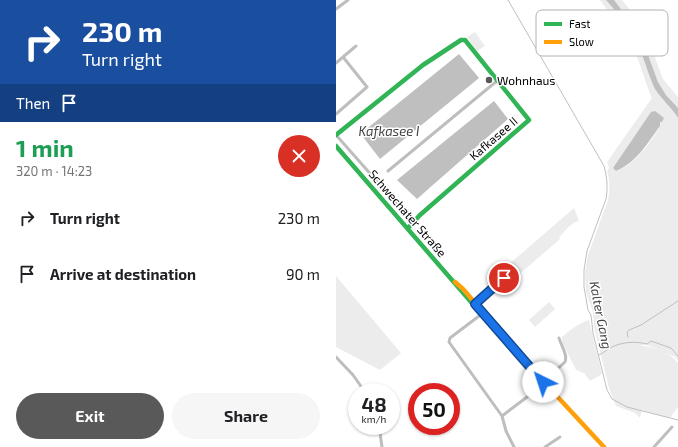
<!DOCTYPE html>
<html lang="en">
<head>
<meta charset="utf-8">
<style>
	body { margin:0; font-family:"Exo 2",sans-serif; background:#f6f6f6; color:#202124; height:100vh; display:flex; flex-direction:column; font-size:15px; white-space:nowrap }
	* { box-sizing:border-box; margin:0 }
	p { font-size:13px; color:#757577 }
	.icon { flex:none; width:22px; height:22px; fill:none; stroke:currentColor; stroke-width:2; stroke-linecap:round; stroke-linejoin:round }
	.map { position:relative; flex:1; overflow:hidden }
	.drawer { display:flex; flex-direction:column; background:#fff; width:336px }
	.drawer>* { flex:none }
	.guide { background:#1a4fa0; color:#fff; overflow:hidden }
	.speed { position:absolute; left:12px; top:383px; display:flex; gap:8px; font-size:20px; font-weight:700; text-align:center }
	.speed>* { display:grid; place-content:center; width:52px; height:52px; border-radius:50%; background:#fff; box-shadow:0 1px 3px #0004; line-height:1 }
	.speed small { font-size:10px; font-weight:400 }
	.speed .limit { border:6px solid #d22; background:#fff; color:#111 }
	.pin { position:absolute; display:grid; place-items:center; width:34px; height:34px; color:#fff; margin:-17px; border:2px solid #fff; border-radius:50%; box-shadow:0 1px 4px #0007 }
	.me { position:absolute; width:44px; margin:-22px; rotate:319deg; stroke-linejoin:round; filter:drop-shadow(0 0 3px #0008) }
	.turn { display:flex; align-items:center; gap:14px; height:84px; padding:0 16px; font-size:18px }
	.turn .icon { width:52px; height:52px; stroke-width:2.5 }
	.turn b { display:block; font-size:28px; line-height:34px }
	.then { display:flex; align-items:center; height:38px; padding:0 16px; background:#0003; gap:8px; font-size:15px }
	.round { display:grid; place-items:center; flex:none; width:42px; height:42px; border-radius:21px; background:#f6f6f6 }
	.summary { display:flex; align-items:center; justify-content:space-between; height:68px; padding:0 16px }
	h1 { font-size:24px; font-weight:700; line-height:30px; color:#1e9e55 }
	.primary-button { display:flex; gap:8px; margin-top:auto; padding:8px 16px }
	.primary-button a { flex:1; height:46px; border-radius:24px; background:#595959; color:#fff; font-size:16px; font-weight:700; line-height:46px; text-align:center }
	.primary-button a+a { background:#f6f6f6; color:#202124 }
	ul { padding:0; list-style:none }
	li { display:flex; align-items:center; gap:12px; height:56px; padding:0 16px }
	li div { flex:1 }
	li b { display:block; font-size:15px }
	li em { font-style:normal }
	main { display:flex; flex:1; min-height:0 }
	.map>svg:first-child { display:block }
	.green { fill:#ececec; fill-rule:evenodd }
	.water { fill:#bfbfbf }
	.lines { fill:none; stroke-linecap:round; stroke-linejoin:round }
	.stream { stroke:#bfbfbf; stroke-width:1 }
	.street { stroke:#bebebe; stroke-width:3 }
	.fast { stroke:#30b455; stroke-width:4.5 }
	.slow { stroke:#ff9f0a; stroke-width:4.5 }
	.route-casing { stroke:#114b97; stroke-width:10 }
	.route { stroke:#1a73e8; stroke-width:7 }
	.poi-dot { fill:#595959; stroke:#fff; stroke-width:1.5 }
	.labels { text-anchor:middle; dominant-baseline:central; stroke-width:3; stroke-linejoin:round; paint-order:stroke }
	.poi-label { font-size:12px; fill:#000; stroke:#fff; text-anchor:start }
	.street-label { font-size:12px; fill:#000; stroke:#fff }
	.water-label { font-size:13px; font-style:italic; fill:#444; stroke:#fff }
	.key { fill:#fff; stroke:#b2b2b2; stroke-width:1 }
	.key-label { font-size:11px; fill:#000 }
</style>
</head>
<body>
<main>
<section class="drawer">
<div class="guide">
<div class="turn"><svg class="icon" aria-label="right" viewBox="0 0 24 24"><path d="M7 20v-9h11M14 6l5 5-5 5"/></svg><div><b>230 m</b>Turn right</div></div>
<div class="then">Then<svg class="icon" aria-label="arrive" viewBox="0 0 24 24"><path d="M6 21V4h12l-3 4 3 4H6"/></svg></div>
</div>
<div class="summary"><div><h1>1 min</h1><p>320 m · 14:23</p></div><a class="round" style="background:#d93025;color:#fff"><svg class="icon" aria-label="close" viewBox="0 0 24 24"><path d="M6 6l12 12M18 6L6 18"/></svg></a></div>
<ul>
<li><svg class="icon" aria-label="right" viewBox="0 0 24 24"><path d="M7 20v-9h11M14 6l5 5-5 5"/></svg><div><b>Turn right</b></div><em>230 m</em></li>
<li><svg class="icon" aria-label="arrive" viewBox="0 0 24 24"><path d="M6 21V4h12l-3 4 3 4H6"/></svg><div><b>Arrive at destination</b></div><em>90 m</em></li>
</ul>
<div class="primary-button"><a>Exit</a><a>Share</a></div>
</section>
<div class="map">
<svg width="342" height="447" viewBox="0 0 342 447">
	<rect width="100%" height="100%" fill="#fff"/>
	<!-- green -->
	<path class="green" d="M264,0H270C282,14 295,28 302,46C309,60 312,75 319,89C326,100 336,108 342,118V360L339,357L311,345H303C316,347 334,352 342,363V407L334,418L306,410L304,418L299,413L280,406L273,388L258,327L257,312L250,292L249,272L252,255L272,200C274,189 274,181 271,171L273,168L271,162L316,98C307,78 303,56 292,37C285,23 272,13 264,0ZM325,116C324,119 324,125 323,128C313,145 298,165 280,171L277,168Z
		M278,0H286L302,20L310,33L327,79L342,97V108L330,95L322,82L308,44L298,26Z
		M139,32L149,46L141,51L131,37Z
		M238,208L243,221C235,222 229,232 223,237L224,239L173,283L164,272Z
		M0,276L65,353L44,370L0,347Z
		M213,302L219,309L199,327L193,320Z
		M253,320L266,374L254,381L248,373L240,370L226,342V337C234,330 243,323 253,320Z"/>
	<!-- water -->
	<path class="water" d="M270,0H278L298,26L308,44L322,82L330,95L342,108V118C336,108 326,100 319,89C312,75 309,60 302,46C295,28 282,14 270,0Z
		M123,54L143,78L44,159L27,137L28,131Z
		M158,101L172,119L81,199L61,180Z
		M319,111L328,118L326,122H324V126C311,144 301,162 280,171L277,168L315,112Z"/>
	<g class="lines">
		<!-- stream -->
		<path class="stream" d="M172,0L268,166C271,177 272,187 270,199L251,251L248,270V287L252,310L255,315L257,333L271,390L276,399L291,407L342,420
			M292,337L291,332L293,330L305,325L342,301
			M263,355C268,353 271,349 276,347C286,342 300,341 311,344L315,341L335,348L342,356"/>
		<!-- street -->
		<path class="street" d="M0,9L12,0
			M7,57L20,46
			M0,63L7,57L31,87L0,114
			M0,135L77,222
			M52,171L162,80
			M139,304L168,278
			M147,313L114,338L113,342L166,416L170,431L178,447
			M0,357L17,375L29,392
			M207,382L229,362C232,354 225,346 223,338
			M166,416L195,394L199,387L206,380
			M43,426L46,447
			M209,447L224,437
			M318,447L336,427"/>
		<!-- fast -->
		<path class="fast" d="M0,135L87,65L125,40H129L193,120L84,215L72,228
			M0,146L135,302"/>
		<!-- slow -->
		<path class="slow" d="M119,282L127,289L206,380L268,447"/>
	</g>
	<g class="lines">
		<defs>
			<path id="route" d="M168,278L139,304L207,382"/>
		</defs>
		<!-- route casing -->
		<use href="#route" class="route-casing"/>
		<!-- route -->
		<use href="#route" class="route"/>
	</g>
	<!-- markers -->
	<circle class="poi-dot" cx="153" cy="80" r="4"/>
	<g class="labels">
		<!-- poi labels -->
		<g class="poi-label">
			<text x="161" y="80">Wohnhaus</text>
		</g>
		<!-- street labels -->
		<g class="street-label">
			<text transform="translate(157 138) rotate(-41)">Kafkasee II</text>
			<text transform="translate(72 213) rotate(49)">Schwechater Straße</text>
		</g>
		<!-- water labels -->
		<g class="water-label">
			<text x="53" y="131">Kafkasee I</text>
			<text transform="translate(265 315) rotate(79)">Kalter Gang</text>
		</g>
	</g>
	<!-- legend -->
	<rect x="200" y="10" width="132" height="46" rx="6" class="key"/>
	<rect x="208" y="22" width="18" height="4" fill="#30b455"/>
	<rect x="208" y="40" width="18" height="4" fill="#ff9f0a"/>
	<g class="key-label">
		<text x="233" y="28">Fast</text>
		<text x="233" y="46">Slow</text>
	</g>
</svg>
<div class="speed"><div>48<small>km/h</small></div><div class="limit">50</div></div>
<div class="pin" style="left:168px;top:278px;background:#d93025"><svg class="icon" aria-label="arrive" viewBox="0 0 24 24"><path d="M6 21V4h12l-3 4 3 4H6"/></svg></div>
<svg class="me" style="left:207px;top:382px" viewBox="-20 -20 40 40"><circle r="19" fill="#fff"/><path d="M0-13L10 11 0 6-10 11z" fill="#1a73e8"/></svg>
</div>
</main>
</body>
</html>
